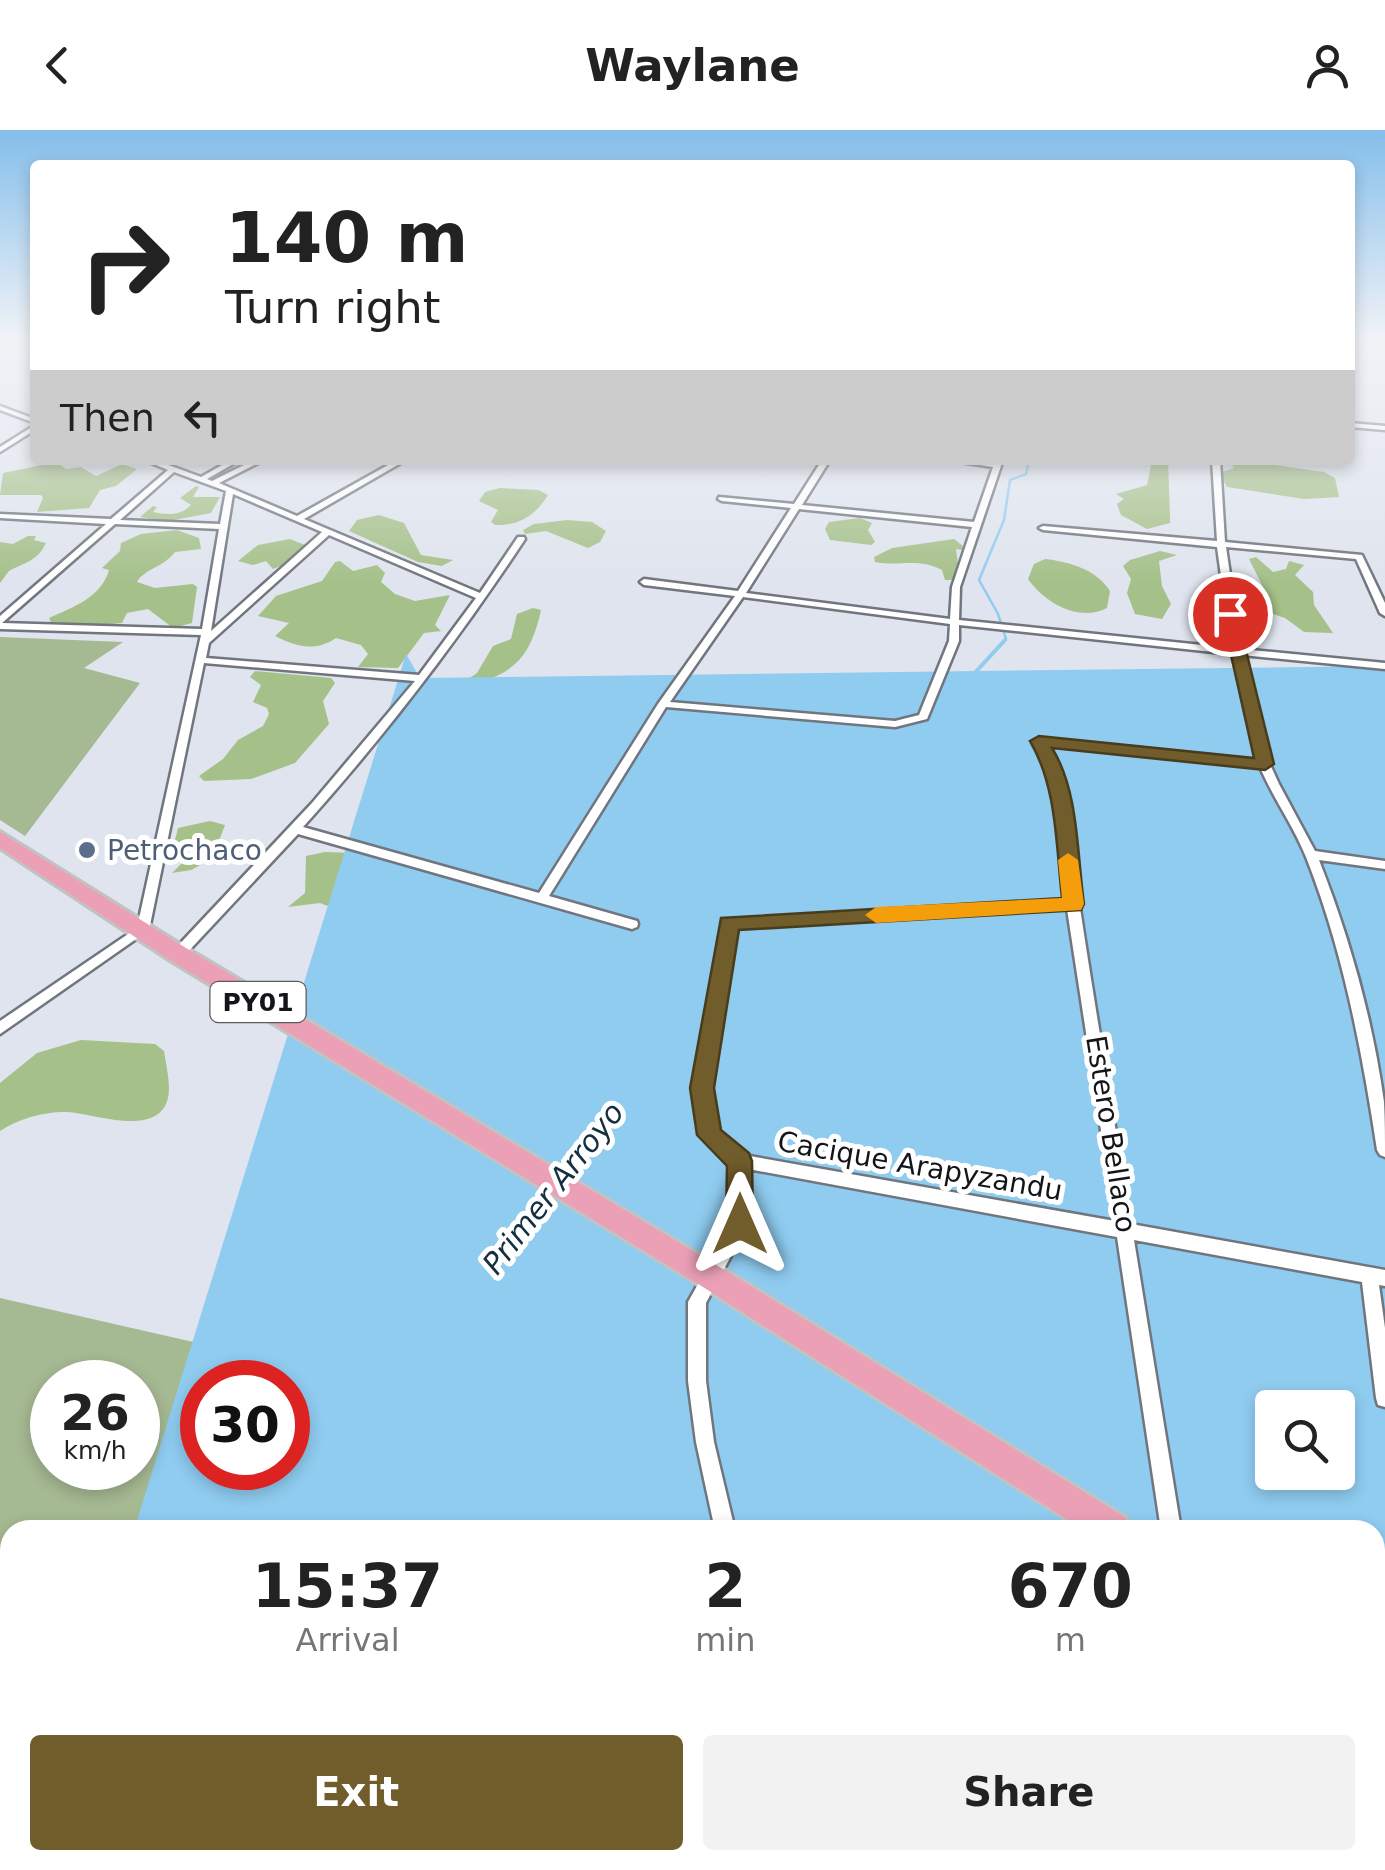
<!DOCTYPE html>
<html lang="en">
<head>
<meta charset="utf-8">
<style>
	body { margin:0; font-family:"DejaVu Sans",sans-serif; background:#f2f2f2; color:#222; height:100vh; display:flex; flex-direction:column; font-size:38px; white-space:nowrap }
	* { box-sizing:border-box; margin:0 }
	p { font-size:32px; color:#767676 }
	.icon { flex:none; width:55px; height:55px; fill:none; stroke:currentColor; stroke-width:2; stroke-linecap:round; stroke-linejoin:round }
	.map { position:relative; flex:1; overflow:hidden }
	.side { position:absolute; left:0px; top:1390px; width:1385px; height:350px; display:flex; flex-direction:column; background:#fff; border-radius:30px 30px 0 0; box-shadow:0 5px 15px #0003 }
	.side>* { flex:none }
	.top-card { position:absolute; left:30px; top:30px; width:1325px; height:305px; border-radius:10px; box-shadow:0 5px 15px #0003; background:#fff; color:#222; overflow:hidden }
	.fabs { position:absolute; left:1255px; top:1260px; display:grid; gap:20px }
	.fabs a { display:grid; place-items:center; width:100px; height:100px; border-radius:10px; background:#fff; box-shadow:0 5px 15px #0003; font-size:50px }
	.speed { position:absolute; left:30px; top:1230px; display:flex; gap:20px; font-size:50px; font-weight:700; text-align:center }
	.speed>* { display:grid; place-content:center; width:130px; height:130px; border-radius:50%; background:#fff; box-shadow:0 5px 15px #0003; line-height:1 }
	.speed small { font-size:25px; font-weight:400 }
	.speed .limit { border:15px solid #d22; background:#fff; color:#111 }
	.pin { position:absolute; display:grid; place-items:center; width:85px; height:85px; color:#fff; margin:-42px; border:5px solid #fff; border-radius:50%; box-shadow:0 2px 10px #0007 }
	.me { position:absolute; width:110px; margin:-55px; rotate:0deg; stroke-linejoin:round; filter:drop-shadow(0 0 8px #0008) }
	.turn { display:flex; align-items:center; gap:35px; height:210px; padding:0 30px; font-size:45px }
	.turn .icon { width:130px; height:130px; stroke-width:2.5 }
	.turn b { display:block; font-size:70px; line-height:85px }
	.then { display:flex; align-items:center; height:95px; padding:0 30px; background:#0003; gap:20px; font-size:38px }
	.eta { display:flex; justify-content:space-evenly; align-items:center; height:170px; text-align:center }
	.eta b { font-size:60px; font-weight:600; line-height:70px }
	.action { display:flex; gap:20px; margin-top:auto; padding:20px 30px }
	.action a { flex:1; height:115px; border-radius:10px; background:#715c2b; color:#fff; font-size:40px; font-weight:600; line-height:115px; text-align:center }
	.action a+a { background:#f2f2f2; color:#222 }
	header { display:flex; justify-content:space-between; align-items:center; height:130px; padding:0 30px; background:#fff; font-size:45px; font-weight:600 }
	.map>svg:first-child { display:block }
	.green { fill:#a5b992; fill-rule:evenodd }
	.forest { fill:#a5c089 }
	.water { fill:#8fccf0; fill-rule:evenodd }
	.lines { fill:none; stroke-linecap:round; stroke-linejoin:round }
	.stream-far2 { stroke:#8fccf0; stroke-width:2.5 }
	.stream-far1 { stroke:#8fccf0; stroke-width:4 }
	.stream { stroke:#8fccf0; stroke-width:8 }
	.minor-casing { stroke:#70757e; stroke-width:5 }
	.tertiary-casing { stroke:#70757e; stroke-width:4 }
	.trunk-casing { stroke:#c2c2c3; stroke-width:6 }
	.minor { fill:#fff; fill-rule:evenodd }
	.tertiary { fill:#fff; fill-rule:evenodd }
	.trunk { fill:#eba0b6; fill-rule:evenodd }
	.route { fill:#715c2b; stroke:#493c1c; stroke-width:2.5 }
	.slow { fill:#f59e0b }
	.service-dot { fill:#5c6f8a; stroke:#fff; stroke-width:4 }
	.labels { text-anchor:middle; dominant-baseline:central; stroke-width:10; stroke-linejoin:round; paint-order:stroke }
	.shield { fill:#fff; stroke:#5a5b5d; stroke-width:2.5 }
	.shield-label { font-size:25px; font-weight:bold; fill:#131518 }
	.service-label { font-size:28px; fill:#4e5e75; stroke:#fff; text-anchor:start }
	.street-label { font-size:28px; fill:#131518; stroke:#fff }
	.water-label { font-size:30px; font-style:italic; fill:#143040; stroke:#fff }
</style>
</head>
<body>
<header><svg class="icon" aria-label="back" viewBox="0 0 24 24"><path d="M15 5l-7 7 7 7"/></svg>Waylane<svg class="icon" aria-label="person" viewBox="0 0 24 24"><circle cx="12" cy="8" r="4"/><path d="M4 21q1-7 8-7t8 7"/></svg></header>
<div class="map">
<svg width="1385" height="1740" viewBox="0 0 1385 1740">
	<rect width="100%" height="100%" fill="#dfe4ee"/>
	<!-- green -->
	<path class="green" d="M0,507L123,512L84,538L140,553L25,706L0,690Z
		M0,1168L356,1249L328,1400H10V1730H79L71,1740H0ZM52,1252H138V1338H52ZM202,1252H288V1338H202Z"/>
	<!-- forest -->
	<path class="forest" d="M1152,330H1168L1170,388V393L1147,399L1121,385L1117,374L1124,369L1116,364L1147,355Z
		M1228,330H1272L1275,335L1324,342L1335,348L1339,367L1304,369L1227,357L1219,343L1234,338Z
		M56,332L66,339L81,337L96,346L122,334L137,339L116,356L100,360L89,378L37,382L43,368L41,365H0L3,343Z
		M196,356L199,357L193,367H220L211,383L169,391L140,387L153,376L157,377L153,382C167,385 181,386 191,375L180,368Z
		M500,358L538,360L548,365C536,385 519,396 495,395L491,392L498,380L479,371L485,362Z
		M379,385L404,393L421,425L453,430L442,436L418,432L349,401L357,390Z
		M860,388L872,393L868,400L875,412L871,415L830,410L825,399L829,392Z
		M567,390L592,392L606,401L600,412L588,418L546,401L525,404L523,400L534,394Z
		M177,400L199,408L201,419L175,422C164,437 144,439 137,452L155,458L193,454L197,457L192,493L173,498L148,479L127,483L122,493L92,496L51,492L49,488C73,477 101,468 109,440L102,438L120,421L121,413L141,404Z
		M28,406H36L34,410L46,413C37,432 25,432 9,441L0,453V412L13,414Z
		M290,409L305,415L288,433L273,439L266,431L253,435L238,431L258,415Z
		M954,409L963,416L962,420L956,419L959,442L954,450H945L942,440C918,427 900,437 875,432L874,427L892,418Z
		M1160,421L1177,425L1159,431L1162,456L1171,474L1162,489L1135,484L1127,463L1131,449L1123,436L1130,430Z
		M1256,427L1273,442L1286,439L1289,431L1304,435L1295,445L1313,462L1314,475L1333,503L1304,502L1285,488L1258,479L1265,470V461L1249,429Z
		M1045,429C1070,432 1096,439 1110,461L1107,478C1079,493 1044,472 1028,449L1034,434Z
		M340,431L353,441L377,435L385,443L381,452L395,464L415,471L450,465L435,495L441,501L424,503L398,538L358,537L368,524L361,515L336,508C316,522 296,517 275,506L289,493L258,486L276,466L322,451L335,432Z
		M533,478L541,480C529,535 508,547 455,558L477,543L493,516L511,509L517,484Z
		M255,541L331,548L335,553L323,571L329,594L295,633L251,649L204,651L199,646L223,629L238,610L263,596L269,584L267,578L253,572L261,555L250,547Z
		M210,691L225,695L212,729L191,740L172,743L192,723L175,710L178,698Z
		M325,722L355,723L341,781L320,773L288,777L305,763L306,726Z
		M81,910L155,914L164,921C166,935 171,955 168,968C158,1009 93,983 67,982C45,981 18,989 0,1001V953L37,923Z"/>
	<!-- water -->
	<path class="water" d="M406,524L420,548L1385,536V1740H29L32,1730H1375V1400H134ZM202,1252H288V1338H202ZM1272,1278H1338V1342H1272Z"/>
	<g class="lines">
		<!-- stream-far2 -->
		<path class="stream-far2" d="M1003,513L1006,509L998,484L979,450L1004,390L1010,350L1026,344L1029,330"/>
		<!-- stream-far1 -->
		<path class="stream-far1" d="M972,546L1005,510"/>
		<!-- stream -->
		<path class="stream" d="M0,1717L10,1705"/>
		<defs>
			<path id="minor" d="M0,276L35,289V293L0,280Z
				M1350,293L1385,296V300L1350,297Z
				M35,295V300L0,322V317Z
				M144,330H155L201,347L231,330H240L207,349L212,351L254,330H264L219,353L297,386L397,330H406L304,389L480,463L518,407H524L525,409C459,509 385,606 303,697L539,763L658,574L735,466L644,455L640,452L644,449L738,461L791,378L722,371L718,369L719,367L794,374L822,330H830L802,375L974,392L993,337L947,330L994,332L995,330H1003L960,457L959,490L1231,518L1217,417L1043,400L1039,398L1043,396L1217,411L1212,330H1220L1225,412L1362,425L1385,473V486L1380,483L1356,429L1226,417L1241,519L1385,533V539L1242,525L1268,630L1279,654L1315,721L1385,731V739L1319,730C1349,806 1373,891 1384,972C1385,990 1385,1009 1385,1027L1380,1025L1377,1020C1362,921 1343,820 1306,727C1293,695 1273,668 1260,637L1047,615C1075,662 1072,725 1080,778C1096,884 1114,989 1131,1094L1385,1140V1156L1379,1155L1385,1198V1277L1378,1275L1376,1268L1362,1152L1134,1110L1181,1400H1161L1117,1107L748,1039V1094L706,1173V1251L714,1312L735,1400H715L696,1312L688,1251V1172L732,1093V1034L705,1010L695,958L724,790L1066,770L1054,665L1047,633L1034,611L1039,608L1257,630L1232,524L959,495V511L927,589L895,597L666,577L549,766L637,791L638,794L637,797L632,799L298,704L183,827L178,829L171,824L173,821L312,673L415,551L204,533L149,800L0,904V891L137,798L201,505L0,499V486L106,394L0,388V384L111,389L168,340ZM174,342L226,361L220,394L120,390ZM233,364L322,402L211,501ZM799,379L972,397L952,457L950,489L746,463ZM115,394L219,399L202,499L2,493ZM329,405L476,468L419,545L206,528L209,513ZM743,467L950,494L949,511L919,585L895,591L670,572ZM1067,779L1115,1091L744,1025L717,1002L709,958L735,797Z
				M173,1730H197L194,1740H170Z
				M795,1730H819L821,1740H797Z"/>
			<path id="tertiary" d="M1208,1730H1238L1240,1740H1210Z"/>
			<path id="trunk" d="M0,702L186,818L723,1139L1126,1388L1130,1400H1084L703,1157L170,830L0,718Z
				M1375,1544L1385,1548V1586L1375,1582Z"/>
		</defs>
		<!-- minor casing -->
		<use href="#minor" class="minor-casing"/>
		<!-- tertiary casing -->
		<use href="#tertiary" class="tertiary-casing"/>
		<!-- trunk casing -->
		<use href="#trunk" class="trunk-casing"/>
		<!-- minor -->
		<use href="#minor" class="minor"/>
		<!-- tertiary -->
		<use href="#tertiary" class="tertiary"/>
		<!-- trunk -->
		<use href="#trunk" class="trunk"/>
	</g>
	<!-- sky -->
	<linearGradient id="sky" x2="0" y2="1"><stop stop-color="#84beeb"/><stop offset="0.46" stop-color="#f1f3f7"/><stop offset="1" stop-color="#f1f3f7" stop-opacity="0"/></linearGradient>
	<rect width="1385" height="454" fill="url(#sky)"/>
	<!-- route -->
	<path class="route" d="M1230,480L1237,484L1274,634L1265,640L1052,618C1079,661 1077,725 1084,774L1081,780L739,800L714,958L721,1000L749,1023L752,1031L753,1094L749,1103L740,1107L730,1103L726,1094L727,1036L697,1005L690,958L721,788L1062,768C1056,715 1057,657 1030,611L1039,606L1254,628L1222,484Z"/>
	<!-- slow -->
	<path class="slow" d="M1068,723L1078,730L1084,774L1081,780L876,793L865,785L876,777L1062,768L1058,730Z"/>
	<!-- markers -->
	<circle class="service-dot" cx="87" cy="720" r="10"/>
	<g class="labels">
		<!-- shield labels -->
		<rect class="shield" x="210.5" y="852" width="95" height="40" rx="8"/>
		<g class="shield-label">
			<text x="258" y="872">PY01</text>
		</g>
		<!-- service labels -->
		<g class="service-label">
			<text x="107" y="720">Petrochaco</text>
		</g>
		<!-- street labels -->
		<g class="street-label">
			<text transform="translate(1111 1004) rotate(81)">Estero Bellaco</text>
			<text transform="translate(920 1036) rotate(10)">Cacique Arapyzandu</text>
		</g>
		<!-- water labels -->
		<g class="water-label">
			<text transform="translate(553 1058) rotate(-52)">Primer Arroyo</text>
		</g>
	</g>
</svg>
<div class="fabs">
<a><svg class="icon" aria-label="search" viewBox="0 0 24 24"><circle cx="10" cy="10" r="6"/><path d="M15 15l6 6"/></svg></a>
</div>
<div class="speed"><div>26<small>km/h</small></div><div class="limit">30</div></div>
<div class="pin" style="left:1230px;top:484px;background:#d93025"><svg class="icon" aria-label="arrive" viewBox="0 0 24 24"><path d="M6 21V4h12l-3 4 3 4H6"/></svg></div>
<svg class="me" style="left:740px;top:1094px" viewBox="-20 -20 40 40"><path d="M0-17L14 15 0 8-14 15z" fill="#715c2b" stroke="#fff" stroke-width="4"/></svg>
<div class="top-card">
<div class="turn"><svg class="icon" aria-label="right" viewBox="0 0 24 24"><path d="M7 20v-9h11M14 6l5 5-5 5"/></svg><div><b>140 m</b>Turn right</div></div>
<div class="then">Then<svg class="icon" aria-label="left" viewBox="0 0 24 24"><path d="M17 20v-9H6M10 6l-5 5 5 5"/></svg></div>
</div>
<section class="side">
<div class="eta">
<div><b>15:37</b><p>Arrival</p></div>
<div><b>2</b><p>min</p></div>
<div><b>670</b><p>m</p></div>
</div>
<div class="action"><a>Exit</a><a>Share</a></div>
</section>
</div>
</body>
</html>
